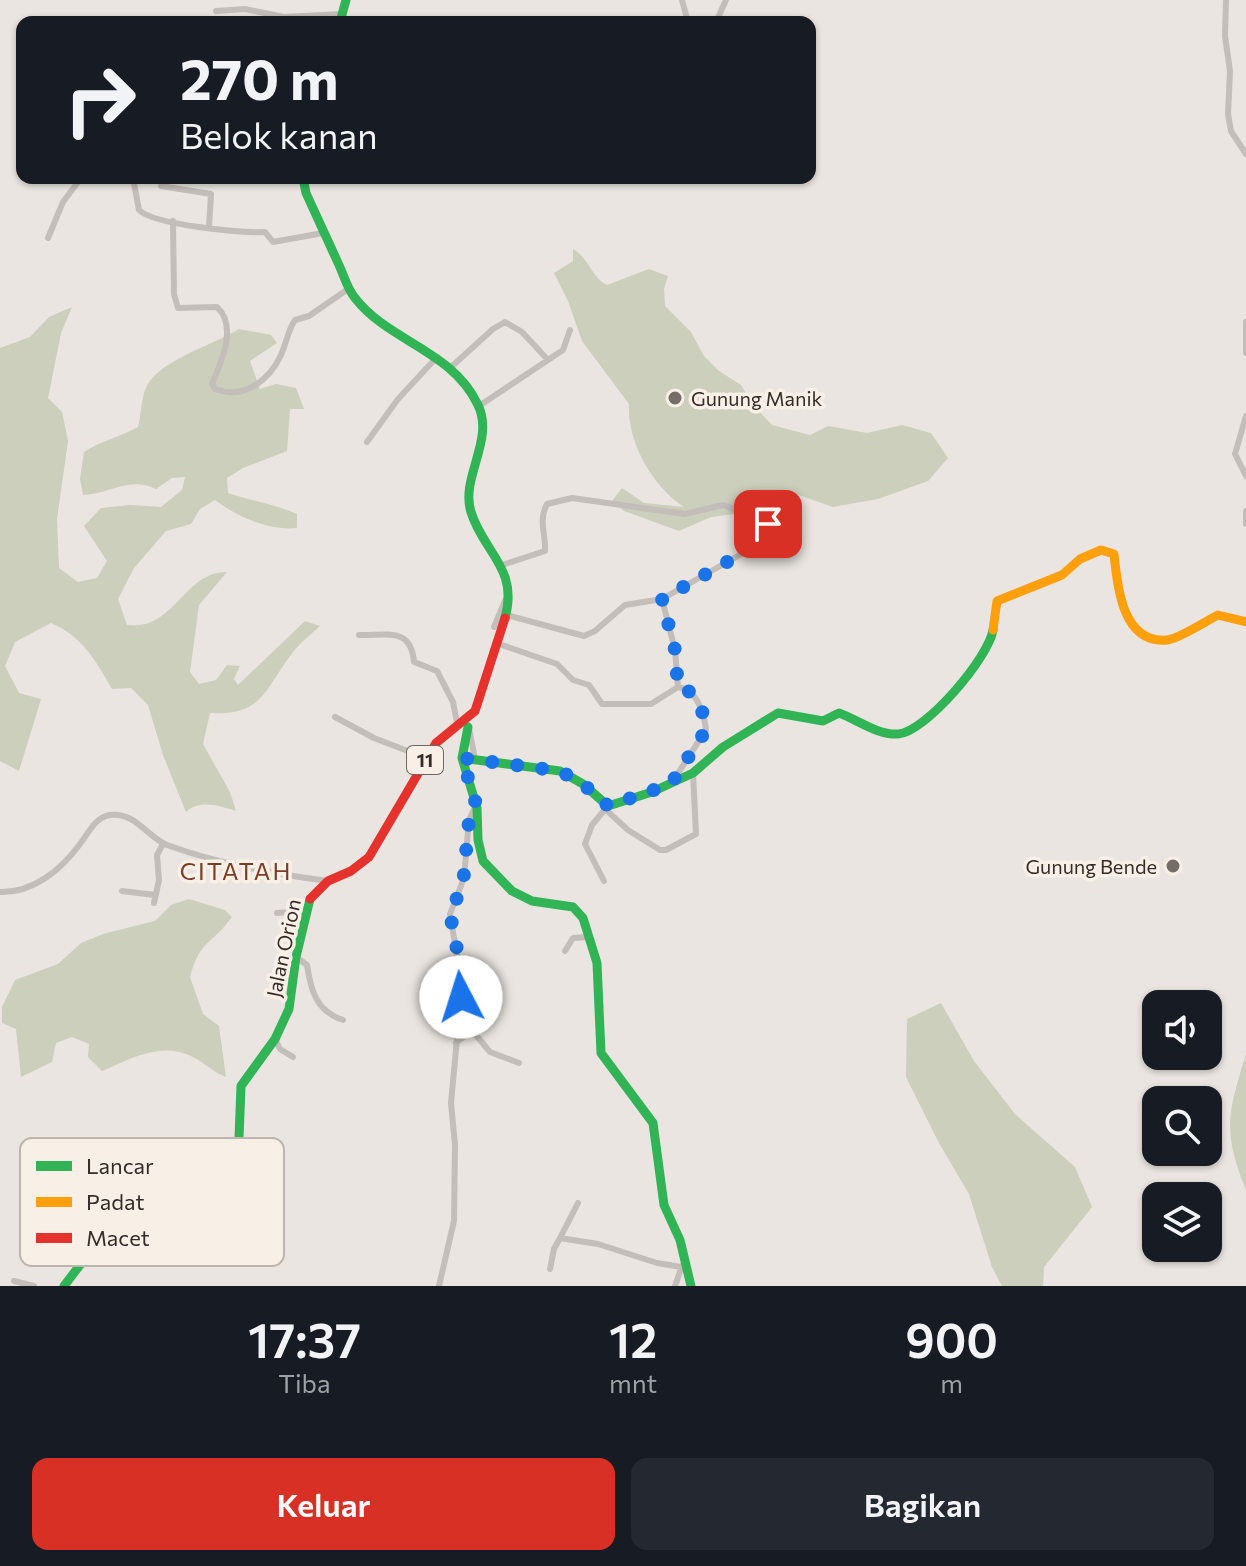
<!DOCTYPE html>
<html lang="id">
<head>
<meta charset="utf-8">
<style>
	body { margin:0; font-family:Commissioner,sans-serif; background:#242831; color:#f1f3f6; height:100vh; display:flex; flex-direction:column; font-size:30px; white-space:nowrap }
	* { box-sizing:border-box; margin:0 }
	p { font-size:26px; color:#9ea1a6 }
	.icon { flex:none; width:44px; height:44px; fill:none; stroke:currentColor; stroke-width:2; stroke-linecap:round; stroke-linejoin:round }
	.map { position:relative; height:1286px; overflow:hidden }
	.details { display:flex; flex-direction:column; background:#171b24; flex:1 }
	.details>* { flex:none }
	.hud { position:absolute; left:16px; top:16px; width:800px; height:168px; border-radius:16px; box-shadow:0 2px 6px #0004; background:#171b24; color:#f1f3f6; overflow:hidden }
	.buttons { position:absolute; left:1142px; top:990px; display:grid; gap:16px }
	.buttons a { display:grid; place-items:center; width:80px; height:80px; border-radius:16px; background:#171b24; box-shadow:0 2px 6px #0004; font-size:40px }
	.pin { position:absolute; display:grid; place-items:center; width:68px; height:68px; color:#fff; margin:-34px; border-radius:16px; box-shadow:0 4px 12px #0006 }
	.me { position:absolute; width:88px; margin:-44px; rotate:355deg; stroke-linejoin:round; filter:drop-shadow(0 0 6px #0008) }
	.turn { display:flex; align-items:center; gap:28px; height:168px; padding:0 32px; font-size:36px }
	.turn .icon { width:104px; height:104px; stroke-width:2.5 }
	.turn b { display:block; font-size:56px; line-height:68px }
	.eta { display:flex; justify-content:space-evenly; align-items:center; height:136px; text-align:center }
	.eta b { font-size:48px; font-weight:600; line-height:56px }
	.primary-button { display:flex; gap:16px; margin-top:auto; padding:16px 32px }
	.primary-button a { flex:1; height:92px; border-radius:16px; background:#d93025; color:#fff; font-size:32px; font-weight:600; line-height:92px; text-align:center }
	.primary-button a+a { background:#242831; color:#f1f3f6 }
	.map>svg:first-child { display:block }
	.green { fill:#cbcfbb }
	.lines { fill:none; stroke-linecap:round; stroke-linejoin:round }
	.street { stroke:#c3beb9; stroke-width:6 }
	.fast { stroke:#30b455; stroke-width:9 }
	.slow { stroke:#ff9f0a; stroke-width:9 }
	.jam { stroke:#e5322d; stroke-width:9 }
	.route { stroke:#1a73e8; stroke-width:14; stroke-dasharray:0 25.2 }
	.poi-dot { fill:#746d68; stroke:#f8f0e7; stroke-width:3 }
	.labels { text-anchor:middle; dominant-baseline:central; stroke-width:7; stroke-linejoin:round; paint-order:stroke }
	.shield { fill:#f8f0e7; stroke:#6f6761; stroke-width:2 }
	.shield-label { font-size:18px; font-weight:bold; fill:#342c28 }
	.poi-label { font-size:20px; fill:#342c28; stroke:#f8f0e7; text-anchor:start }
	.street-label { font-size:20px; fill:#342c28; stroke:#f8f0e7 }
	.quarter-label { font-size:24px; letter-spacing:2px; fill:#7c3d27; stroke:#f8f0e7 }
	.key { fill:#f8f0e7; stroke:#bdb5ae; stroke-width:2 }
	.key-label { font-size:22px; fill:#342c28 }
</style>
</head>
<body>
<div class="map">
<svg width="1246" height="1286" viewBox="0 0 1246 1286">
	<rect width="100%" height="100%" fill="#eae5e0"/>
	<!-- green -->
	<path class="green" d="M573,249C589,258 591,277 607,285L649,269L668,276L664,289L665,306L691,332L704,356L719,371L741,385L753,405L772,425L810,435L828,426L867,433L902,425L931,433L948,458L928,481L878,499L833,507L787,491L764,510L711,517L679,531L624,511L612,501L622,488L644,503L684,507C652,486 627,442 629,404L582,341L568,301L554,273L573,261Z
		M72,307L61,333L48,398L62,412L68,441L57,519L59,568L78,582L97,578L107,561L84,526L101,508L130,505L161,507L182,490L185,477L172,478L156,489C129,476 110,494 83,495L80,479L84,452C101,441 120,437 138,427C141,416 141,401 145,390C155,361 214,345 239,329L271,335L277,343L250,361L260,389L276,384L296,388L304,409H290L287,451L243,468L227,478L228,493C251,501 274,504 297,514V528C268,531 238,517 215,500L200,509L191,524L166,531L134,568L118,599L127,625C175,631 183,572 227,572L199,605L190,672L199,684L216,680L227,665L240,666L234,679L238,685L305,621L320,626C311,634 301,642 293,652C265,688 263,717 210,713L203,744L230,792L236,811C220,806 199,799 186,812L163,755L148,705L131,688L112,689C97,662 81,635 51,623L15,642L5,666L19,693L41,699L19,771L0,761V348L30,337L49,317Z
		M189,899L225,910L232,917C212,945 200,939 190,977L203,1014L219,1026L226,1077C211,1071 205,1063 193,1057C162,1041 132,1058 102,1071L88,1057L89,1044L72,1037L56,1043L52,1062L21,1077L16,1029L2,1023V1007L15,980L58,964L81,943L103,934L155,921L171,905Z
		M941,1003L974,1061L1015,1114L1075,1167L1092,1207L1044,1267L1043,1286H1002L992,1267L969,1194L939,1143L906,1077L907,1019Z
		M1246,1054V1190C1222,1131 1228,1113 1246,1054Z"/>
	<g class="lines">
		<!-- street -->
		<path class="street" d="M682,0L688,22
			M1226,0L1225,36L1230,71L1228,114L1231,131L1246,154
			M216,11L245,9L284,17L342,14
			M716,22L726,0
			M133,178L139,210C154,225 241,233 265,232L273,242L323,233
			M164,178L161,186L211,194L209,227
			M173,221L174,294L178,308L217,307C238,326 221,363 212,384L215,389C243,400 269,381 281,355C286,344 288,330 295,320L309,316L348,289
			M48,238L63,202L81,178
			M1246,322V353
			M450,368L493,329L505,322L522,332L548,360
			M479,406L563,350L570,330
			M1246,416L1235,454L1246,476
			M367,442L398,399L437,357
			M1246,511V524
			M502,565L545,551C546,534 538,521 547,504L572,498L685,514L723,505L741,511L755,525L768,524L780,532L662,599L625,605L595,631L584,636L507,615
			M662,599L675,650L678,687
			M494,627L507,596
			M359,635C386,636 411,626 414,662L437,671L453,702L457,723
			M499,644L557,664L573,680L589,685L602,704H651L678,687C697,690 704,712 706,730L673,781
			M335,717L374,738L426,758
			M469,728L475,759
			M605,809L628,830L660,850H666L696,834L693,773
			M604,881L585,844L592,825L606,808
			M122,891L155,895
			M0,892C33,893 61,870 80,844C88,834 95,817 110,815C136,812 147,837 167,845C219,864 274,874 328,881
			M154,903L159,880L157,855L163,844
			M277,913L292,912L303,918
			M565,951L573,938L588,937
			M296,957L307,965C311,991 316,1011 343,1020
			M275,1039L280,1049L293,1057
			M456,1043L467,1034H475L490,1052L519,1063
			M578,1203L560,1238L598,1244L657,1263L681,1267
			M550,1269L554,1249L560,1238
			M14,1281L34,1286
			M439,1286L454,1221L455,1145L451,1103L462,985L450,914L464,878L469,820L475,807
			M675,1286L682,1266"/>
		<!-- fast -->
		<path class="fast" d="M340,22L346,0
			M303,178L306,193C317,217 328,241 339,265C344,276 348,290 355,298C389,342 452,350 478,405C495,440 460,478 471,512C483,552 519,568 505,618
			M468,727L462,758L477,808L478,840L483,861L512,891L532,901L573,907L583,918L597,963L601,1053L653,1123L664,1205L680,1240L691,1286
			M462,758L560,771L583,784L608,806L652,792L693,773L723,747L778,713L823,721L839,713C858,720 877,735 898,734C926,732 989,657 993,630
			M64,1286L99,1240L169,1227L199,1213L218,1196L239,1138L241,1086L275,1039L289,1009L296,957L310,899"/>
		<!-- slow -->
		<path class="slow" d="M993,630L997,601L1062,575L1080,559L1101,550L1114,554C1117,585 1122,644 1167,640C1179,639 1206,621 1218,615L1246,622"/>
		<!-- jam -->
		<path class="jam" d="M310,899L328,881L351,871L369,857L436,743L475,711L505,618"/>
	</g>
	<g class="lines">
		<!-- route -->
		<path class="route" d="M461,997L462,975L450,914L463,884L469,820L476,804L462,758L560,771L583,784L608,806L671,784L706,730C704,712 697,690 678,687L675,650L662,599L780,532L768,524"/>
	</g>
	<!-- markers -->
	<g class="poi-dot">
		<circle cx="675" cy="398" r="8"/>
		<circle cx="1173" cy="866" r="8"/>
	</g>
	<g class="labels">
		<!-- shield labels -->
		<rect class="shield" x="407" y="746" width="36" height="28" rx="6"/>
		<g class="shield-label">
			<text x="425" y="760">11</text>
		</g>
		<!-- poi labels -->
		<g class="poi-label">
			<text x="691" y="398">Gunung Manik</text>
			<text x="1157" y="866" text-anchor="end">Gunung Bende</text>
		</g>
		<!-- street labels -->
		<g class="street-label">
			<text transform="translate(283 948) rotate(-78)">Jalan Orion</text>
		</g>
		<!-- quarter labels -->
		<g class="quarter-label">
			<text x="236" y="870">CITATAH</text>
		</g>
	</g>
	<!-- legend -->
	<rect x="20" y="1138" width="264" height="128" rx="12" class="key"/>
	<rect x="36" y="1161" width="36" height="10" fill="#30b455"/>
	<rect x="36" y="1197" width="36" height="10" fill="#ff9f0a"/>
	<rect x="36" y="1233" width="36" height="10" fill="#e5322d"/>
	<g class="key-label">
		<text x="86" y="1174">Lancar</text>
		<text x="86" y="1210">Padat</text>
		<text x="86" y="1246">Macet</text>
	</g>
</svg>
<div class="buttons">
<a><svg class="icon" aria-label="sound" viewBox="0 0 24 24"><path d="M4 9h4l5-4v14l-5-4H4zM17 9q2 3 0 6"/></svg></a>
<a><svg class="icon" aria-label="search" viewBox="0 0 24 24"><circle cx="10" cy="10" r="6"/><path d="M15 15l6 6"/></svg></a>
<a><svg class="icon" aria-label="layers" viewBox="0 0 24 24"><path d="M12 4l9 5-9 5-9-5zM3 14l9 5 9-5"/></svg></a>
</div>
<div class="pin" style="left:768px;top:524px;background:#d93025"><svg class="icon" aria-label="arrive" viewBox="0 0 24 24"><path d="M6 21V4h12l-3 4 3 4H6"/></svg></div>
<svg class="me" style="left:461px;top:997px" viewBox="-20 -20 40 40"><circle r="19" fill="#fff"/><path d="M0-13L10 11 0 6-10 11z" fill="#1a73e8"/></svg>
<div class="hud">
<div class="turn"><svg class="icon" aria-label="right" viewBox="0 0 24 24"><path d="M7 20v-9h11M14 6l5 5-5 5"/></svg><div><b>270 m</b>Belok kanan</div></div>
</div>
</div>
<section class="details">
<div class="eta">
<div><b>17:37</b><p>Tiba</p></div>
<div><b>12</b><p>mnt</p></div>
<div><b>900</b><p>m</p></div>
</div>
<div class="primary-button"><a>Keluar</a><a>Bagikan</a></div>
</section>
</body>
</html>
